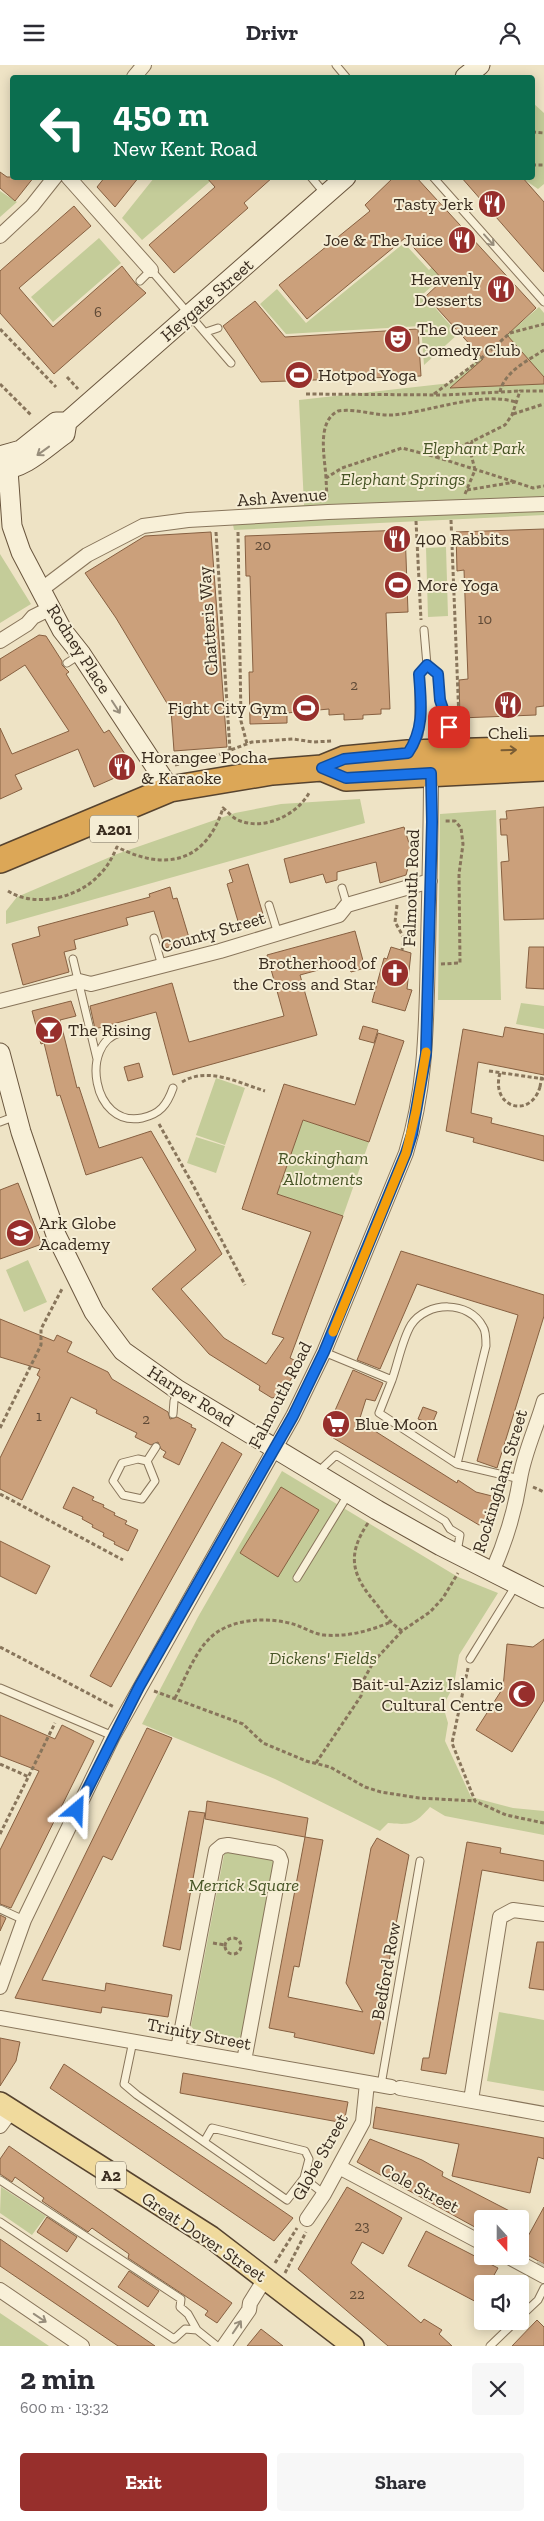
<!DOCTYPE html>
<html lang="en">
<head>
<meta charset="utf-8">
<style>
	body { margin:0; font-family:"Zilla Slab",serif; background:#f7f7f7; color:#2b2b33; height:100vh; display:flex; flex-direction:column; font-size:19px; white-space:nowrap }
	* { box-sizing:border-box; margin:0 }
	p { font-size:16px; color:#7c7c81 }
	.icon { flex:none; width:28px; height:28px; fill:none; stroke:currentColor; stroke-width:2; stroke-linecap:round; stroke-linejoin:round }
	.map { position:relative; height:2281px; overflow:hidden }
	.sheet { display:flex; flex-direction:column; background:#fff; flex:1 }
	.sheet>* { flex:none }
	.top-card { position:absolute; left:10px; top:10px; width:525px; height:105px; border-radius:5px; box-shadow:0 2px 12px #0003; background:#0b6e4f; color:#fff; overflow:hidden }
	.needle { width:32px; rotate:159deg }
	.tools { position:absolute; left:474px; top:2145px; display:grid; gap:10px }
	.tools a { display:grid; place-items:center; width:55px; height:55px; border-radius:5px; background:#fff; box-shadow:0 2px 12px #0003; font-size:25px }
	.pin { position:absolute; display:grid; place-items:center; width:42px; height:42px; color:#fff; margin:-21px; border-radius:10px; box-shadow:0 2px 8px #0006 }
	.me { position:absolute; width:55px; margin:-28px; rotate:26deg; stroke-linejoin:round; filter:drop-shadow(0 0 4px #0008) }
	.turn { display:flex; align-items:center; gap:18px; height:105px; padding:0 20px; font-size:22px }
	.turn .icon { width:65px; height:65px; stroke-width:2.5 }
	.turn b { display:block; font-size:35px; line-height:42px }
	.round { display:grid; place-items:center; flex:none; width:52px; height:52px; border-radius:5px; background:#f7f7f7 }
	.head { display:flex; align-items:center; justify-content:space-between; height:85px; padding:0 20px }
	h1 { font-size:30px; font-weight:800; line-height:38px }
	.cta { display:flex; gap:10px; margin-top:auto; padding:10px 20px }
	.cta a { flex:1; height:58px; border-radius:5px; background:#972f2c; color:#fff; font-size:20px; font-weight:800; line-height:58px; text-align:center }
	.cta a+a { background:#f7f7f7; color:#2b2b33 }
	header { display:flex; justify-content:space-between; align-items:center; height:65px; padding:0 20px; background:#fff; font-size:22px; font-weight:800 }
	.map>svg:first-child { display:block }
	.green { fill:#c4cc99 }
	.building { fill:#cba07b; stroke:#876041 }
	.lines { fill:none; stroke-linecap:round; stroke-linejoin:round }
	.street-tunnel { stroke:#cabea4; stroke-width:14; stroke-dasharray:14 7; stroke-linecap:butt }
	.lane-casing { stroke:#88755b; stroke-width:9 }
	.street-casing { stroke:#88755b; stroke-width:16 }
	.secondary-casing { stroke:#6a563e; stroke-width:21 }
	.primary-casing { stroke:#56432f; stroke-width:24 }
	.highway-casing { stroke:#56432f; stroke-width:28 }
	.path { stroke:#88755b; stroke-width:3; stroke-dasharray:4 2.5; stroke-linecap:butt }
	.lane { stroke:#f8f0d8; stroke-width:7 }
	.street { stroke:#f8f0d8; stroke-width:14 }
	.secondary { stroke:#f8f0d8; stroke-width:19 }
	.primary { stroke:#f0da9d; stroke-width:21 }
	.highway { stroke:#dca757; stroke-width:25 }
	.path-bridge { stroke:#88755b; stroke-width:3; stroke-dasharray:4 2.5; stroke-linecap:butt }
	.oneway { stroke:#988e7c }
	.oneway2 { stroke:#7a5d35 }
	.route-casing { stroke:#114b97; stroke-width:12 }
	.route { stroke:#1a73e8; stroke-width:9 }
	.slow { stroke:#f59e0b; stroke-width:9 }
	.labels { text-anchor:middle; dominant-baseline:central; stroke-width:4; stroke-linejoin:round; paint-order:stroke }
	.number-label { font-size:15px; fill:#5e4936 }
	.shield { fill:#f5edd4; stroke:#716655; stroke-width:1 }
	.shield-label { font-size:16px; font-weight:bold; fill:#392c1f }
	.poi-label { font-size:18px; fill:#392c1f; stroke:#f5edd4; text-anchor:start }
	.street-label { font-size:18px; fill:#392c1f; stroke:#f5edd4 }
	.park-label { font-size:18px; font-style:italic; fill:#475526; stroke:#f5edd4 }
</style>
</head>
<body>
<header><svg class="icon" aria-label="menu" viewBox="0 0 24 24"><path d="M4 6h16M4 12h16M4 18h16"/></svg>Drivr<svg class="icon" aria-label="person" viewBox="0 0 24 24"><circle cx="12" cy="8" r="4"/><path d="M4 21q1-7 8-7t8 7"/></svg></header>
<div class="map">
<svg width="544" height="2281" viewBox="0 0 544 2281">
	<rect width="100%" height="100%" fill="#eee3c5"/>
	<!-- green -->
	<path class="green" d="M533,38L544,48V119L538,124L522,113L532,112Z
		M154,113H214L142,175L122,153Z
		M0,126L17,137L0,152Z
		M465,172L475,183L423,229L458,269L424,300L421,261L286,269L260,239L277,224L306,258L404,178L429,205Z
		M99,173L121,198L53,257L31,232Z
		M539,242L544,248V450L234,465L232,454L233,445L304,440L299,335L451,318Z
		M446,482L448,551L428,552L426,483Z
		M0,489L31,539L0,558Z
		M360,734L365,758L6,859V846L17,832L117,789L235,748L281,739Z
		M496,745L501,935H438L440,749Z
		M521,938L544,941V964L516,959Z
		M216,1013L245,1023L225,1080L196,1070Z
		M303,1055L369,1077L343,1151L277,1129Z
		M196,1072L225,1081L216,1108L187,1098Z
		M28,1195L47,1237L24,1247L6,1205Z
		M282,1406L458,1512L498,1528L459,1590L454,1620L443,1641L448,1658L445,1676L471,1732L513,1743L544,1746V1770L445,1751L430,1742C414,1760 411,1760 388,1758L380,1766L275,1714L142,1659L198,1552Z
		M228,1785L271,1792L276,1797L242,1971L238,1973L194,1965L191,1961L224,1790Z
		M499,1947L544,1955V2026L487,2016Z
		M1,2122L46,2151L32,2170L0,2148Z
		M0,2247V2248L49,2281H0Z"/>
	<!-- building -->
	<path class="building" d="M0,107L7,112H34L15,136L0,123Z
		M105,112H139L115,142L97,122Z
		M206,112H273L244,138L248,143L174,208L149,180L215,122Z
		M394,112H416L536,243L507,270L544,312V319L450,323L483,294L426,231L443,215L405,173L307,254L279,220L370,146L365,140Z
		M461,112H522L544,137V207Z
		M74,141L91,161L19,223L53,262L122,201L136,219L146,228L54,309L0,248V206Z
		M255,236L285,272L418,264L421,311L261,317L223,261Z
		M544,464V641L536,642V650L460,653L459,615L468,614L464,505L457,506L456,467Z
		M405,465L408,547L386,548L390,644H381V649L363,650V654L344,655V649L329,650V644L287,648V658L250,659L249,607H253L250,511H246L245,471Z
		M211,467L227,682L174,686L171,645L116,553L85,508L145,471Z
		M39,570L46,571L62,596V600L69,607L66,609L104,668L109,665L135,704L94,722L78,684L15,710L22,724L0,734V663L12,689L69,666L25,600L0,616V594Z
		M544,742V854L504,855L501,797L509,796L507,770H501L500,754H507L506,746Z
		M404,762L412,788L406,810L380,818L376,797L337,807V815L326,818L323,809L290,818L284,794Z
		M248,799L265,856L240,863L227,819L233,817L229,805Z
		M170,822L173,834L177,833L190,876L165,883L154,846L126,853L128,860L74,875L76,884L64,887L69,907L23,920L12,879L40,871L38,862L150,832L149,829Z
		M355,866L365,903L351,907L348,897L300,910L317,970L173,1010L156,947L95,964L90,941L172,918L189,977L284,951L267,890Z
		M391,882L411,888L407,924L412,925L405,946L372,937L384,893L387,894Z
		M529,882H544V924L526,923Z
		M71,936L76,951L60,955L77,1023L79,1022L99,1083L151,1066L222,1189L181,1224L224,1273L266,1299L284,1273L272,1269L311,1167L242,1144L284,1019L355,1040L378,968L404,976L369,1077L303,1055L277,1129L343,1151L290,1293L298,1297L293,1306L295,1307L282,1330L272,1333L259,1325L260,1321L209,1289L152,1224L196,1185L142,1092L86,1110L60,1030L57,1031L44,978L41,979L32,946Z
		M363,961L378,965L374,978L359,974Z
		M505,962L544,969V1010L478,997L471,1048L492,1053L491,1058L544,1071V1096L473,1077L474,1073L446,1066L463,964L503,972Z
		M139,998L143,1012L128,1016L124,1002Z
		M18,1118L42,1179L0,1194V1125Z
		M401,1186L544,1230V1251L497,1403L477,1396L518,1250L417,1219L380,1304L357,1295Z
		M0,1254L54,1276L57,1270L72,1277L67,1287L108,1307L112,1314L168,1347L170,1354L177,1352L192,1360L191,1362L196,1364L179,1400L163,1392L166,1387L161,1384L158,1377L151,1380L135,1372L137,1368L96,1348L97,1345L71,1332L22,1435L0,1424V1393L40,1312L37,1310L40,1304L0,1292Z
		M353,1305L383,1318L375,1336L366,1334L359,1356L457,1418L458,1415L476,1427L500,1433L496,1452L479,1460L325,1368Z
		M423,1342L437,1347L432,1359L418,1354Z
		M222,1377L242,1389L111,1622L90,1611Z
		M73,1422L94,1432L92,1435L104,1440L103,1442L115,1448L114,1450L127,1456L125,1459L138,1465L128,1486L114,1479L115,1477L103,1471L104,1468L92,1462L93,1460L82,1454L83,1452L63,1443Z
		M281,1422L319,1445L278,1512L240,1488Z
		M0,1476L50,1501L36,1529L0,1511Z
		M544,1574V1635L512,1687L476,1665L503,1623L507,1579L533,1582Z
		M0,1650L55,1674L62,1660L94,1676L11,1843L0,1839V1785L39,1706L0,1691Z
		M147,1663L172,1673L112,1795L103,1791L42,1915L105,1926L106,1918L172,1930L168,1952L102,1942L101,1948L15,1933Z
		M207,1736L308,1753L305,1772L205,1754Z
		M189,1746L205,1748L180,1885L163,1881Z
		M305,1772L323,1775L299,1902L294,1901L288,1932L363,1947L346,1918L371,1783L377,1773L409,1790L379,1950L382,1951L374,1989L294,1972L295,1968L269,1963Z
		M467,1777L501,1783L500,1788L544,1796V1816L482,1805L446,2009L421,2005L423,1993H429Z
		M0,1850L6,1853L0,1866Z
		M537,1877H544V1925L529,1923Z
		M0,1973L20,1977L16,1996L0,2021Z
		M64,1999L239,2116L293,2153L274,2176L50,2023Z
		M183,2008L348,2037L344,2058L180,2028Z
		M376,2042L544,2073V2094L538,2092L530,2128L452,2111L459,2079L373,2063Z
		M370,2074L422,2095L443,2107L442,2111L525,2154H482V2166L357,2097Z
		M9,2081L232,2238L217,2258L205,2250L208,2246L128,2193L129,2189L92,2163L88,2167L42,2136L44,2133L15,2112L12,2117L0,2109V2094Z
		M347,2122L402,2153L383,2189L362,2177L351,2198L421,2258L424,2254L442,2265L439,2269L452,2281H388L298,2204Z
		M544,2142V2199L520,2186Z
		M47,2152L77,2172L67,2187L37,2167Z
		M426,2166L498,2203L489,2219H482V2240L408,2201Z
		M0,2174L155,2281H118L0,2201Z
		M129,2206L159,2226L148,2242L118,2222Z
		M537,2255L544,2262V2281H512Z
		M261,2264L283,2281H247Z"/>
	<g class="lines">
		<!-- street-tunnel -->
		<path class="street-tunnel" d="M539,2208L544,2199"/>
		<defs>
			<path id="lane" d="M336,0L346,12
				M311,112L326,130
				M433,112L544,237
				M140,216L151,205L231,298
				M206,267L218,263
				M67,598L81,589
				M427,600L438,609C440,635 443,661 463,680
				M412,682L419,670V609L427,600L424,565
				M342,823L347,840
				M269,840L278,869
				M154,873L162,901
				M73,894L97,994
				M146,970C138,969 128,966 120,968C80,978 92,1063 142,1053C160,1049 167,1040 173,1023
				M0,1057L16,1051
				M324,1287L392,1315L379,1348L457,1399
				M392,1315C398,1298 402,1275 411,1260C427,1236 469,1235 483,1262C486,1266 486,1275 486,1281L457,1399L520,1414
				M173,1349L174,1336L178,1326
				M147,1396L155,1416L142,1434L123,1430L113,1416L122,1398L138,1394L147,1396L156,1382
				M317,1408L336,1390L445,1456L450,1464L460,1470L457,1487
				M297,1513L349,1428
				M470,1594L516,1520
				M0,1623L113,1671
				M0,1844L24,1855
				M133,1976L124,2019L137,2030L287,2135L304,2113L324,2129
				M381,2020L420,1796
				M204,2077L212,2063L305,2086L309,2094L304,2113
				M0,2115L181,2234L180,2242L188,2249L197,2265L217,2281
				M0,2157L174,2274L185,2264L197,2265
				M520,2252L538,2235L544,2223
				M490,2281L516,2256"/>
			<path id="street" d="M134,12L144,0
				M68,112L151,205
				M0,171L32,141L55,112
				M42,524L87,490L143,461L188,455L328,447L544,439
				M0,576L27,559L33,552L51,543
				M0,936L79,916L91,919L220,886L339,850L347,840L430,816
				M492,1507C505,1478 515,1446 520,1414C524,1388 537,1361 544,1336
				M0,1922L24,1855L113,1671L293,1351L324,1287L406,1088C427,1019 426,958 428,887C429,827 431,768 431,708
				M0,1953L391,2022
				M178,1984L216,1786L222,1781L228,1780L274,1788L279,1791L281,1796L244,1996
				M400,2023L544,2049
				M471,2035L500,1852L513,1845L544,1849
				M0,2061L11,2046
				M339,2102L482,2178
				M307,2154L324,2129L363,2057L367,2018
				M507,2191L544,2211
				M0,2225L82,2281
				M224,2281L249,2245L250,2238L266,2212"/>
			<path id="secondary" d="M465,12L480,0
				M0,391L21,385L56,357H67
				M0,405C25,404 45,383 65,369L67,357L346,112
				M8,405L12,461L21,487L62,565L81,589L170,724
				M0,988L21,1067L56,1170L94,1247L123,1286L178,1325L377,1445L441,1481L544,1533"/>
			<path id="primary" d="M0,2038L211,2172L353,2281"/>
			<path id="highway" d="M322,703L346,713L544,703
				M0,795L170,724L272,707L322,703L344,694L408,688L544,684"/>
		</defs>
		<!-- lane casing -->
		<use href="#lane" class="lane-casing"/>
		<!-- street casing -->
		<use href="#street" class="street-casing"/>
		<!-- secondary casing -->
		<use href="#secondary" class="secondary-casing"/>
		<!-- primary casing -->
		<use href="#primary" class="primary-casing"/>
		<!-- highway casing -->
		<use href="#highway" class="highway-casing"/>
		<!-- path -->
		<path class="path" d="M532,67L544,68
			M532,100H544
			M0,264L56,322
			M67,312L78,324
			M0,319L31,350
			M500,327C504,307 527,296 544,285
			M306,329L445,330L520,326
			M434,329L476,298L510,268L544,259
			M513,349L544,339
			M436,392L515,417
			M326,413C325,393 316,357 338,346C356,343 375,351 393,350C430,347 480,326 516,337
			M467,425L515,417L533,423L544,421
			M465,429L475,405L469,381L473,376L505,360L512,350L520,326H544
			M327,433L326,413L342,403L402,383L436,392L473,376
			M451,455L459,654
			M416,456L421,555
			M216,467L230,686
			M238,467L241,656L247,679
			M175,700L212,692L252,677L293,674L313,677L332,676
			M8,826C34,843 78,833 98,811C107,803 112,793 117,782C166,807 206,797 223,743C228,747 233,753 238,755C263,766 296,751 309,728
			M397,840L395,857L404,873L402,885
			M441,899L460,898L459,809L463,779L461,763L455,756H445
			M489,1006L544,1014
			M500,1008C490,1042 530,1055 540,1022
			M182,1017C208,1001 239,1018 265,1026
			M159,1059L193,1120L245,1220
			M0,1363L41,1280V1264L63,1222
			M533,1422L544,1427
			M0,1429L123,1495
			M368,1458C345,1492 353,1512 378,1541C385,1551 392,1559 402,1566
			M0,1582L114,1642
			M468,1603L452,1678L475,1736L506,1750L544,1758
			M154,1626L243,1659L263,1678L306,1696L330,1702L365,1722L381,1727L419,1733L475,1736
			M175,1633C185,1614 194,1589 209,1574C229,1553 269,1551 296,1560C305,1563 314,1569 324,1570C348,1572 369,1566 391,1557
			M316,1698L361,1631L364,1614L374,1596L402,1566L430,1547L443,1533L458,1508
			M0,1699L29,1712
			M0,1769L55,1658
			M225 1881a8 8 0 1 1 16 0a8 8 0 1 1-16 0Z
			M213,1878L225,1880
			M275,2198L297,2163
			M285,2208L306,2167"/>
		<!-- lane -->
		<use href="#lane" class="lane"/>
		<!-- street -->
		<use href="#street" class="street"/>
		<!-- secondary -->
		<use href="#secondary" class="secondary"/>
		<!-- primary -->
		<use href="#primary" class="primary"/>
		<!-- highway -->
		<use href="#highway" class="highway"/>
		<!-- path-bridge -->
		<path class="path-bridge" d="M540,1022L542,1010"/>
	</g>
	<!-- one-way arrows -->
	<defs><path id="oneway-shaft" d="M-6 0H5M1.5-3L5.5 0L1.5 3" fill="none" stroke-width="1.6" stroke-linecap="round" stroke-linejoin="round" transform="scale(1.25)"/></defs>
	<g class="oneway">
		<use href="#oneway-shaft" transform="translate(489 175) rotate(48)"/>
		<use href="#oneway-shaft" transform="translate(43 386) rotate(144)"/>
		<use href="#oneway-shaft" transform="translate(116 642) rotate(57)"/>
		<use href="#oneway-shaft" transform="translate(40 2253) rotate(34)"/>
		<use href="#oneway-shaft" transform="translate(237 2262) rotate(-56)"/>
	</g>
	<use class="oneway2" href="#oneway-shaft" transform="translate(509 685) rotate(-1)"/>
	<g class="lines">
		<defs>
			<path id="route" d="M77,1745L139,1622L293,1351L324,1287L406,1088L412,1069L426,989L432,757L431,708L346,713L322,703L344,694L408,688C425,663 421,638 419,609L427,600L438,609L440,635L449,662"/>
		</defs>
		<!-- route casing -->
		<use href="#route" class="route-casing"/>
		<!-- route -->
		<use href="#route" class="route"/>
		<!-- slow -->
		<path class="slow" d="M333,1267L406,1088L416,1046L426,987"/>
	</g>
	<!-- icons -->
	<defs>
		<symbol id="restaurant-disc" viewBox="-11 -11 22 22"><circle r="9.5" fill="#972f2c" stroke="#f5edd4"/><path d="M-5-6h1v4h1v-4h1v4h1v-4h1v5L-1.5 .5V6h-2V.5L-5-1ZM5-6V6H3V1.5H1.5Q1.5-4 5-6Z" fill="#fff"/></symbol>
		<symbol id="theatre-disc" viewBox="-11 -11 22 22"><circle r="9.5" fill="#972f2c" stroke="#f5edd4"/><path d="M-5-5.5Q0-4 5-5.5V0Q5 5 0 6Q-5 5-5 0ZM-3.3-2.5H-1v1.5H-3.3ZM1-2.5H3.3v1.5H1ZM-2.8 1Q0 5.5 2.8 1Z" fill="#fff"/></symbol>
		<symbol id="stadium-disc" viewBox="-11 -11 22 22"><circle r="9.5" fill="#972f2c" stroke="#f5edd4"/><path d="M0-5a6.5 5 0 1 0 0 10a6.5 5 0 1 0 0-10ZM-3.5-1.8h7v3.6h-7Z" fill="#fff"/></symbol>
		<symbol id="church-disc" viewBox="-11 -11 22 22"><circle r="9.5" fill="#972f2c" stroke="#f5edd4"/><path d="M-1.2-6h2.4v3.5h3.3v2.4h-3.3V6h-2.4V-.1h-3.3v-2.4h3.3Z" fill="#fff"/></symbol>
		<symbol id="bar-disc" viewBox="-11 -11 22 22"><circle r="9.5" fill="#972f2c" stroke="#f5edd4"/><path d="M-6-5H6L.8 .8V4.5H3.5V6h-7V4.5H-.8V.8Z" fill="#fff"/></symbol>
		<symbol id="school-disc" viewBox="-11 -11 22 22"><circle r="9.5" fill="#972f2c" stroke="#f5edd4"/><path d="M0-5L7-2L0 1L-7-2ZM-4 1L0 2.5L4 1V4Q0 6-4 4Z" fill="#fff"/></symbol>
		<symbol id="supermarket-disc" viewBox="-11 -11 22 22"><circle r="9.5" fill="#972f2c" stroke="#f5edd4"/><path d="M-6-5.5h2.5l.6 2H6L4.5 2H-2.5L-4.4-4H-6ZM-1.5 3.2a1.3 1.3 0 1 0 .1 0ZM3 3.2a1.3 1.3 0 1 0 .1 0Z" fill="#fff"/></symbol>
		<symbol id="mosque-disc" viewBox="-11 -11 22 22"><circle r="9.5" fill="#972f2c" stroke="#f5edd4"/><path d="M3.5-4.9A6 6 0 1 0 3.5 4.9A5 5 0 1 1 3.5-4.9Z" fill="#fff"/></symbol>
	</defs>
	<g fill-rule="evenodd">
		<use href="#restaurant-disc" x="476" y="123" width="32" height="32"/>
		<use href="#restaurant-disc" x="446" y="159" width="32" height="32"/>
		<use href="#restaurant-disc" x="485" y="208" width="32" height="32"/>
		<use href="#theatre-disc" x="382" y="258" width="32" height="32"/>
		<use href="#stadium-disc" x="283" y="294" width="32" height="32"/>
		<use href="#restaurant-disc" x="381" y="458" width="32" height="32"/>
		<use href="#stadium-disc" x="382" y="504" width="32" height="32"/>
		<use href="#restaurant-disc" x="492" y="624" width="32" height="32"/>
		<use href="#stadium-disc" x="290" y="627" width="32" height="32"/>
		<use href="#restaurant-disc" x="106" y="686" width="32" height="32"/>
		<use href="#church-disc" x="379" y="892" width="32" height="32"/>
		<use href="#bar-disc" x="33" y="949" width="32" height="32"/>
		<use href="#school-disc" x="4" y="1152" width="32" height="32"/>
		<use href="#supermarket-disc" x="320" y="1343" width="32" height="32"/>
		<use href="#mosque-disc" x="506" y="1613" width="32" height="32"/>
	</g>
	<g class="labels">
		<!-- number labels -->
		<g class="number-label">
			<text x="98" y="247">6</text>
			<text x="263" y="480">20</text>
			<text x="485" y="554">10</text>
			<text x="354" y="620">2</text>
			<text x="39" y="1351">1</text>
			<text x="146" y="1354">2</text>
			<text x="362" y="2161">23</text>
			<text x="357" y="2229">22</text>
		</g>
		<!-- shield labels -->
		<g class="shield">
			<rect x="90" y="750.5" width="48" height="27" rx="4"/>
			<rect x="96" y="2096.5" width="30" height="27" rx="4"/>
		</g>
		<g class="shield-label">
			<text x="114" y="764">A201</text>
			<text x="111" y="2110">A2</text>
		</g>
		<!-- poi labels -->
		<g class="poi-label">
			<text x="473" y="139" text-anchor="end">Tasty Jerk</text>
			<text x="443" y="175" text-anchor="end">Joe &amp; The Juice</text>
			<text x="482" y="214" text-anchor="end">Heavenly<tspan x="482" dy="21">Desserts</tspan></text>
			<text x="417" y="264">The Queer<tspan x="417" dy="21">Comedy Club</tspan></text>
			<text x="318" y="310">Hotpod Yoga</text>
			<text x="416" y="474">400 Rabbits</text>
			<text x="417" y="520">More Yoga</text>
			<text x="287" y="643" text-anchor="end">Fight City Gym</text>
			<text x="508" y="668" text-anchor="middle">Cheli</text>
			<text x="141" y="692">Horangee Pocha<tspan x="141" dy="21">&amp; Karaoke</tspan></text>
			<text x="376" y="898" text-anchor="end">Brotherhood of<tspan x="376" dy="21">the Cross and Star</tspan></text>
			<text x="68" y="965">The Rising</text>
			<text x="39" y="1158">Ark Globe<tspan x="39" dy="21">Academy</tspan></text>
			<text x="355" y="1359">Blue Moon</text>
			<text x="503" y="1619" text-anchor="end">Bait-ul-Aziz Islamic<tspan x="503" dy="21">Cultural Centre</tspan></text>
		</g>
		<!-- street labels -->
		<g class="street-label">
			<text transform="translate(207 235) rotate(-41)">Heygate Street</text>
			<text transform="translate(282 432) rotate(-4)">Ash Avenue</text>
			<text transform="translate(208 556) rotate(-94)">Chatteris Way</text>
			<text transform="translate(79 584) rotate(57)">Rodney Place</text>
			<text transform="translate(411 823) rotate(-88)">Falmouth Road</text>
			<text transform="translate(213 867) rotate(-16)">County Street</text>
			<text transform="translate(280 1330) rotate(-63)">Falmouth Road</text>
			<text transform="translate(191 1331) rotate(32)">Harper Road</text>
			<text transform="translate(500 1416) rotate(-73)">Rockingham Street</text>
			<text transform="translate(386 1906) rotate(-80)">Bedford Row</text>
			<text transform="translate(199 1969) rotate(11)">Trinity Street</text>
			<text transform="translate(320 2092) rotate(-61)">Globe Street</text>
			<text transform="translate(420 2123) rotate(28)">Cole Street</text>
			<text transform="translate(204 2172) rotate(34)">Great Dover Street</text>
		</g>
		<!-- park labels -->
		<g class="park-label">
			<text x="474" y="383">Elephant Park</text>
			<text x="403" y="414">Elephant Springs</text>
			<text x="323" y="1093">Rockingham<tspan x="323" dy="21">Allotments</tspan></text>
			<text x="323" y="1593">Dickens' Fields</text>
			<text x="244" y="1820">Merrick Square</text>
		</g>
	</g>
</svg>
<div class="tools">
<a><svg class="needle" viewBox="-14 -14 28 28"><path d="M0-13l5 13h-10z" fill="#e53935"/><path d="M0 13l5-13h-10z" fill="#7c7c81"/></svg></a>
<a><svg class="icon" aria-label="sound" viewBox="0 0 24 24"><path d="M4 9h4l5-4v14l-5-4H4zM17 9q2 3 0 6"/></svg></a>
</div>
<div class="pin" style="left:449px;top:662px;background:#d93025"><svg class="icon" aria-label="arrive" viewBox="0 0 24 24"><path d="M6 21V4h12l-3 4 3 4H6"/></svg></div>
<svg class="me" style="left:77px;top:1745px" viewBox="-20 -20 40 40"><path d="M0-17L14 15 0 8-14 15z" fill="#1a73e8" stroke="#fff" stroke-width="4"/></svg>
<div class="top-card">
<div class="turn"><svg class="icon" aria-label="left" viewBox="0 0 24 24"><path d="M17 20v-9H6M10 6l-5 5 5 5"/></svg><div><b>450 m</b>New Kent Road</div></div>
</div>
</div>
<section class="sheet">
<div class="head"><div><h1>2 min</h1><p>600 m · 13:32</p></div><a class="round"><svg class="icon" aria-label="close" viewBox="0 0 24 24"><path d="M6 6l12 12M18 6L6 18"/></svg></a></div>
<div class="cta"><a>Exit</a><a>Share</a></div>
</section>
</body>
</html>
